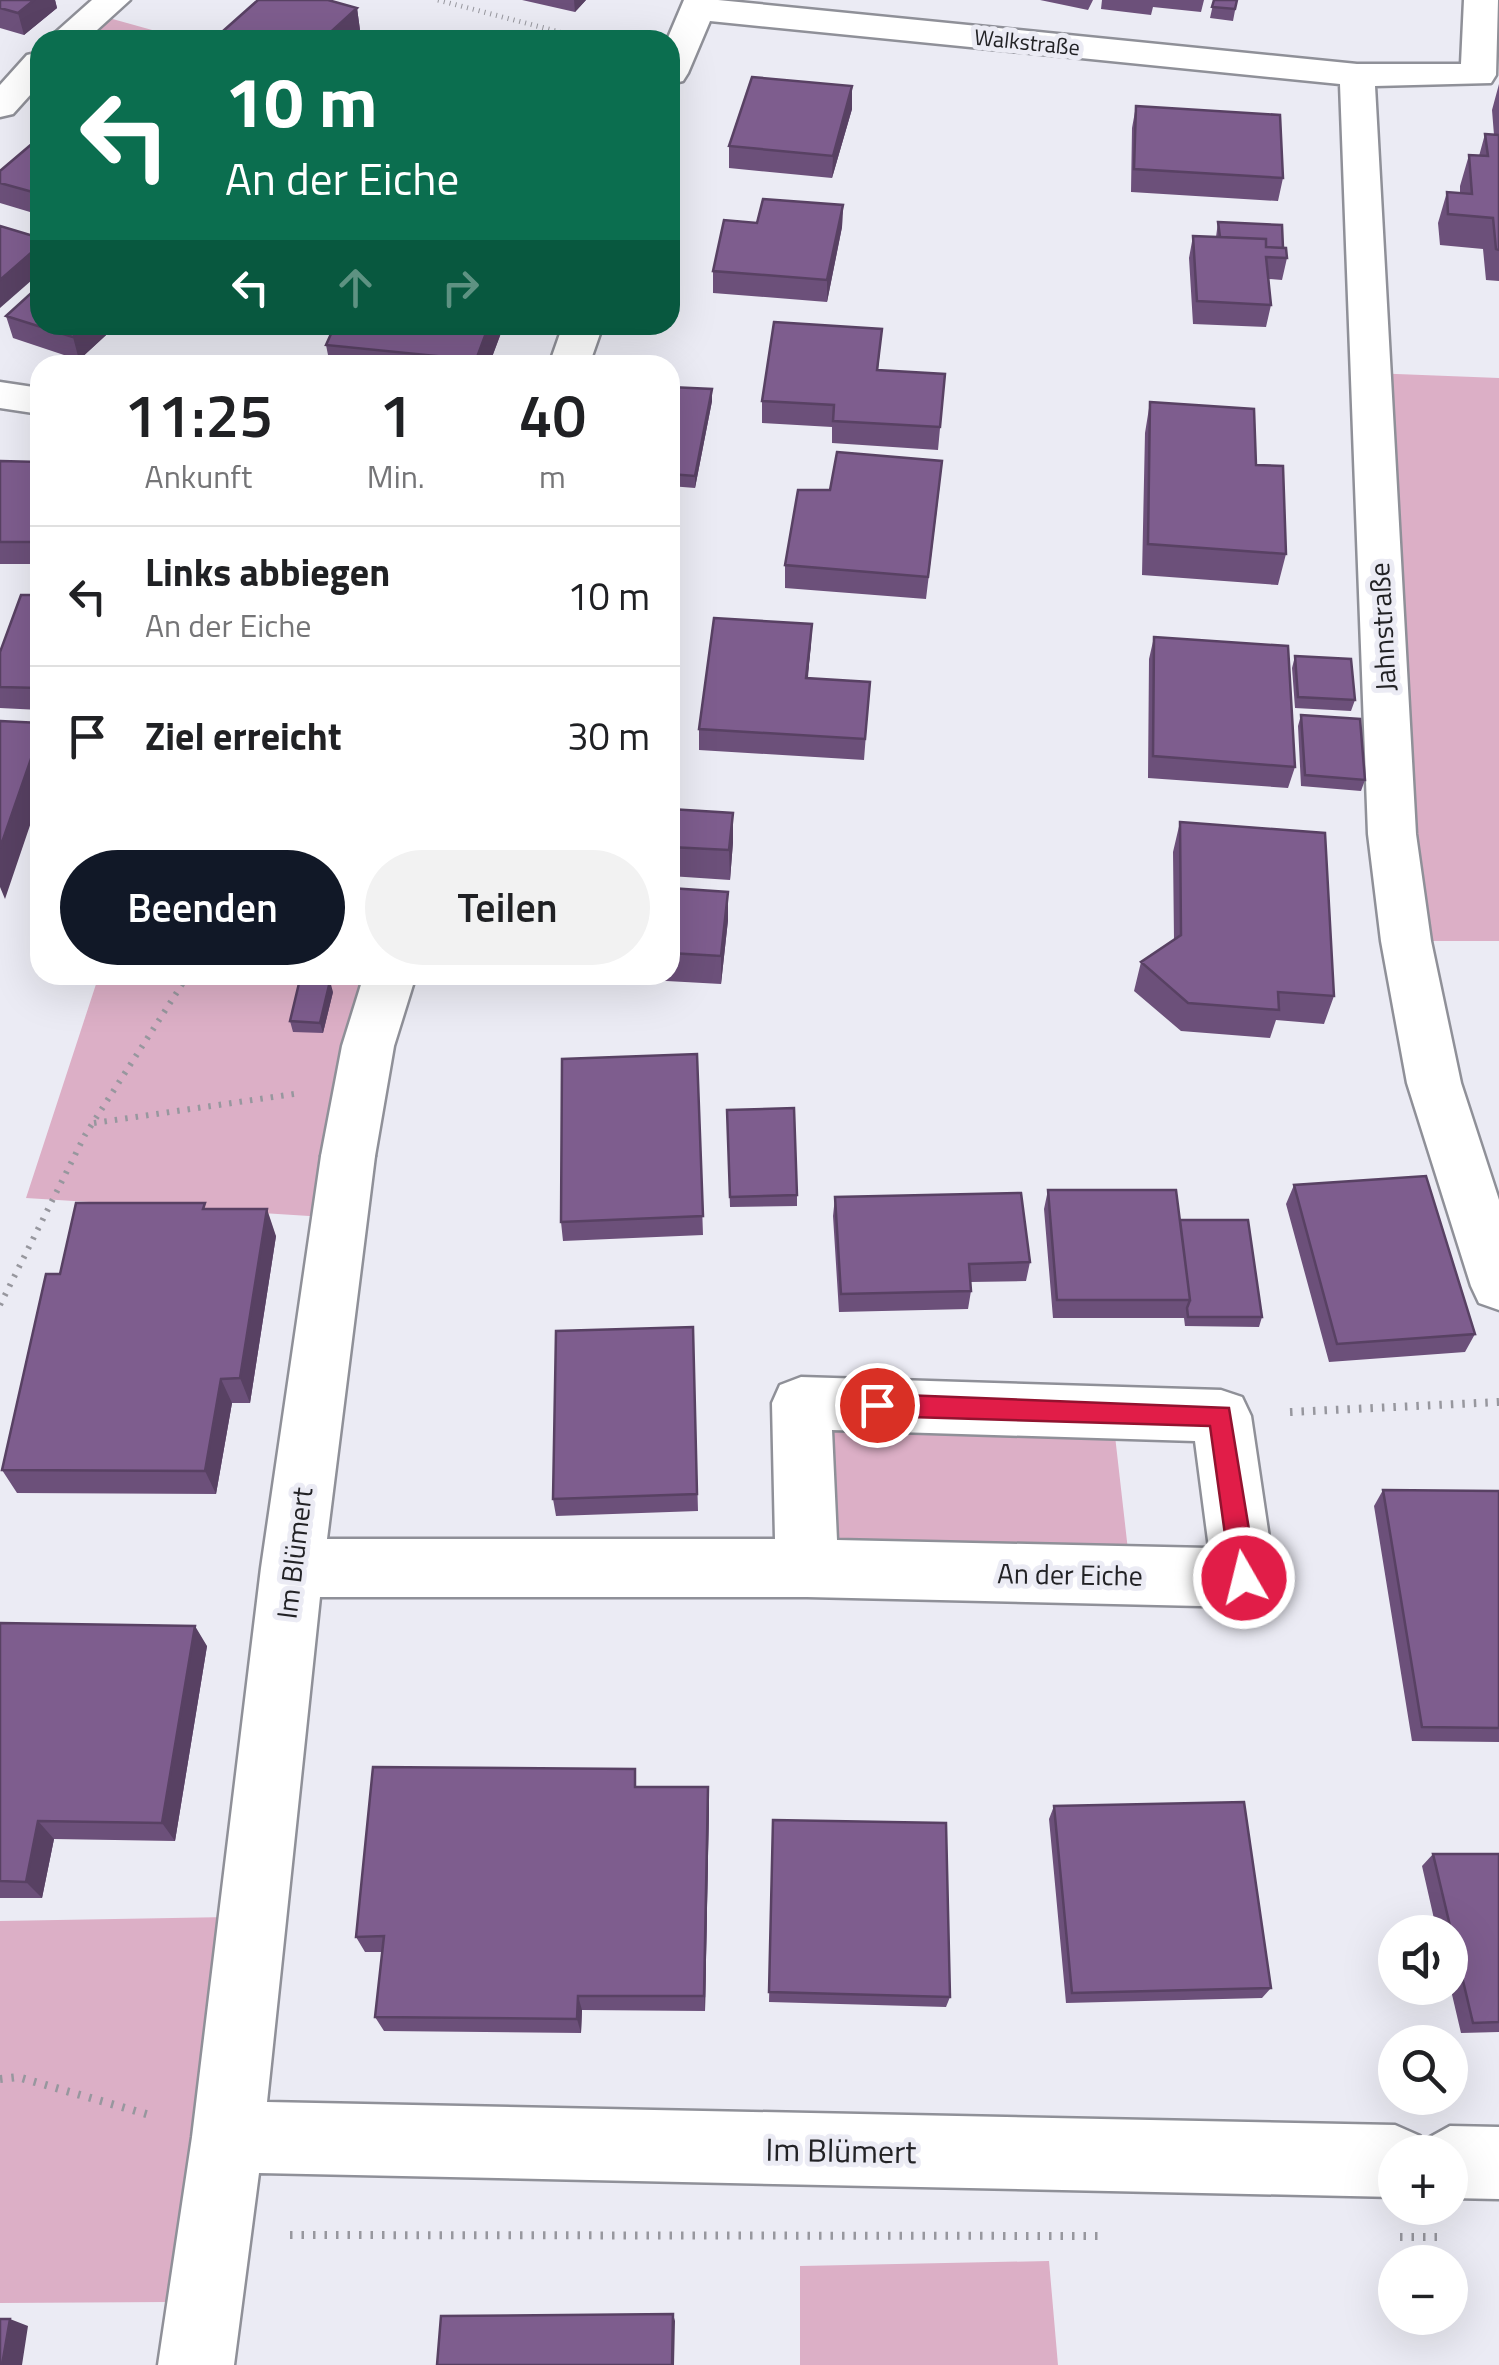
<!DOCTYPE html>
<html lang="de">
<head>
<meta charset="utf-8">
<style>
	body { margin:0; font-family:"Titillium Web",sans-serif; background:#f2f2f2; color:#202124; height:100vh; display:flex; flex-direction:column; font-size:38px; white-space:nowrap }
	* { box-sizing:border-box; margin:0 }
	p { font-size:32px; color:#757577 }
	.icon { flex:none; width:55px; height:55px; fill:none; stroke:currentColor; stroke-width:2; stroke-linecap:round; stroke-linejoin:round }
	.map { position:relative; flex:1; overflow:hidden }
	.drawer { position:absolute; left:30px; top:355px; width:650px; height:630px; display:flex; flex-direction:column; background:#fff; border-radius:30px; box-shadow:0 10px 40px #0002 }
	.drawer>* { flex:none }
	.hud { position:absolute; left:30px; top:30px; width:650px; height:305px; border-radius:30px; box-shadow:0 10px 40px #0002; background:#0b6e4f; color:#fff; overflow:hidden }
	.buttons { position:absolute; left:1378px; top:1915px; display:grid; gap:20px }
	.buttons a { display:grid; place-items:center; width:90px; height:90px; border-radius:50%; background:#fff; box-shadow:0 10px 40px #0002; font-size:50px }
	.pin { position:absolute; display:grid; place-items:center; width:85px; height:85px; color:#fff; margin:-42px; border:5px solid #fff; border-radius:50%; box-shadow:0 2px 10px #0007 }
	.me { position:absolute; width:110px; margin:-55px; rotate:352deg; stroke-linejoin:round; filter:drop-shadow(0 0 8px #0008) }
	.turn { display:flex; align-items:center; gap:35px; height:210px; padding:0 30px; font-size:45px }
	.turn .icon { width:130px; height:130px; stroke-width:2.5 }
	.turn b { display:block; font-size:70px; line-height:85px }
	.lanes { display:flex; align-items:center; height:95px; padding:0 30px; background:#0003; justify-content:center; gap:50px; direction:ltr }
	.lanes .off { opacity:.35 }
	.eta { display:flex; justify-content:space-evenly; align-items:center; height:170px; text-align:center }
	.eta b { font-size:60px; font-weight:600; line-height:70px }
	.primary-button { display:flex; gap:20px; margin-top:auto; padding:20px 30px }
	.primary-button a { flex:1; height:115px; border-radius:60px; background:#111827; color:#fff; font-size:40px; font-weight:600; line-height:115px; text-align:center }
	.primary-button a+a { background:#f2f2f2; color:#202124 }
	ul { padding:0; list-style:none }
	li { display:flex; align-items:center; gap:30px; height:140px; padding:0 30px; border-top:2px solid #e0e0e0 }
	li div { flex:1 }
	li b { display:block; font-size:38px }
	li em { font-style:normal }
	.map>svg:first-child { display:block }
	.green { fill:#dcafc6 }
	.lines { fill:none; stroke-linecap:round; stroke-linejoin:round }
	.pedestrian-casing { stroke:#8f9098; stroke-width:5 }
	.minor-casing { stroke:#8f9098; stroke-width:5 }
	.path-far2 { stroke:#97979e; stroke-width:5; stroke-dasharray:1 5; stroke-linecap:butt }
	.path-far1 { stroke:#97979e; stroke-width:6; stroke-dasharray:2.5 8; stroke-linecap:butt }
	.path { stroke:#97979e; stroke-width:8; stroke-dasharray:2.5 9; stroke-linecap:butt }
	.pedestrian { fill:#fff; fill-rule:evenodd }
	.minor { fill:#fff; fill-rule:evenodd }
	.wall { fill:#6c507a }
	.shaded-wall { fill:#584163 }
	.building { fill:#7e5d8e; stroke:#584163; stroke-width:2.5 }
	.route { fill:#e11d48; stroke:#92132f; stroke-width:2.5 }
	.labels { text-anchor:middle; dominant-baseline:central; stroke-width:10; stroke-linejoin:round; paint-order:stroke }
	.far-street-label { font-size:22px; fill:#222225; stroke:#ebebf4 }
	.street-label { font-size:28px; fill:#222225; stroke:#ebebf4 }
	.near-street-label { font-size:32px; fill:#222225; stroke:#ebebf4 }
</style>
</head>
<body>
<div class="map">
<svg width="1499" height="2365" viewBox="0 0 1499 2365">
	<rect width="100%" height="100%" fill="#ebebf4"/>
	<!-- green -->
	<path class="green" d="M109,18L188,40H85Z
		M1371,373L1499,378V941H1406Z
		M99,975H387L325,1217L26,1198Z
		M819,1419L1114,1427L1129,1559L827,1554Z
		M230,1917L168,2302L0,2303V1921Z
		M1049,2261L1058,2365H800V2266Z"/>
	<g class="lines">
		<defs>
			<path id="pedestrian" d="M364,975H416L394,1046L375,1156L367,1172L348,1178L329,1172L321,1156L342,1046Z"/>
			<path id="minor" d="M92,0H130L86,40H47Z
				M684,0H718L1357,64H1461L1464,0H1498L1496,75L1491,83L1375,86L1416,834L1431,941L1461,1083L1499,1200V1310L1479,1303L1471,1286L1407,1083L1381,941L1368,834L1340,84L710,21L688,73L683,81L670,84V40H667Z
				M40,52V84L13,114L0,117V85L27,55Z
				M563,325H603L589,365H549Z
				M0,382L40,388V414L0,408Z
				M348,1134L367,1140L375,1156L327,1539H775L772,1403L780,1385L801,1377L1221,1390L1242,1397L1251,1416L1275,1578L1266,1598L1244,1607L807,1597H320L267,2102L1395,2125L1420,2136L1423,2141L1450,2126L1499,2127V2199L1450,2198V2152H1395V2197L259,2173L234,2365H158L192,2137L261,1568L321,1156L329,1140ZM832,1430L1195,1441L1209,1548L837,1540Z"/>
		</defs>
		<!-- pedestrian casing -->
		<use href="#pedestrian" class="pedestrian-casing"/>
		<!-- minor casing -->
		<use href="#minor" class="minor-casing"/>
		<!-- path-far2 -->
		<path class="path-far2" d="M438,0L590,40"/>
		<!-- path-far1 -->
		<path class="path-far1" d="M94,1123L294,1094
			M0,1305L85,1135L188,975"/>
		<!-- path -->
		<path class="path" d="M1290,1412L1499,1402
			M0,2079L18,2077L153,2116
			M290,2235L1098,2236
			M1400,2237H1438"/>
		<!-- pedestrian -->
		<use href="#pedestrian" class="pedestrian"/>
		<!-- minor -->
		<use href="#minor" class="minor"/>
	</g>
	<!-- wall -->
	<path class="wall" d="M0,0H55L57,8L24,35L0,28Z
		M522,0H586L575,12Z
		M1040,0H1093L1088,10Z
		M1102,0H1204L1201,12L1153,7L1151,15L1101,9Z
		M1214,0H1237L1233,21L1210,18Z
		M357,8L360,30L349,40H223L222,32Z
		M1499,84V281L1486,280L1483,249L1440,245L1438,223L1447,192L1460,193V186L1469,155L1479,156L1485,134L1494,135L1492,110Z
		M852,86V109L832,178L729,168V146Z
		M1136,106L1283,178L1278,201L1131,192L1132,128Z
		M40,137V215L0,203V171Z
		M843,205L842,227L827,302L713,293V271L757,223Z
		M1218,222L1283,248L1287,258L1282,280L1269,279L1271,305L1266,327L1193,324L1189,258L1193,236L1216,237Z
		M6,316L40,325H117L79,360L13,338Z
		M335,325H504L489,365H330L326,345Z
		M882,329L878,370L945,374L938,450L832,443V427L762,423V401Z
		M670,387L712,401L695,488L670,486Z
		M1150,402L1286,554L1278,585L1142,575L1145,433Z
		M0,461L40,462V575L35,564H0Z
		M940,483L926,599L785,588V565L830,490Z
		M40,595V710L0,708V652Z
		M812,624L808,678L870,682L864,760L699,750V729Z
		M1154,637L1295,767L1288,788L1148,778L1149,659Z
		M1295,656L1355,700L1351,711L1295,708L1292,668Z
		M1301,715L1365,780L1361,791L1301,786L1298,726Z
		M670,809L733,813V842L730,880L670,876Z
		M1180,822L1334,996L1324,1024L1276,1020L1270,1038L1181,1031L1134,991L1141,962L1174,940L1173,852Z
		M670,888L728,892V920L721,984L558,975H670Z
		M333,992L323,1033L293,1032L290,1021Z
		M697,1054L703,1235L563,1241L561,1222Z
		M727,1110L797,1195V1206L730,1207Z
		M1294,1185L1475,1334L1465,1352L1329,1362L1286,1204Z
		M1048,1190L1180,1220L1262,1317L1259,1327L1185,1326L1184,1318H1053L1044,1209Z
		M835,1197L1030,1262L1026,1281L970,1282L971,1291L968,1309L839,1312L833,1216Z
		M207,1209L276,1236L250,1403H232L216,1494L17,1493L2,1470L60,1274Z
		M693,1327L698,1511L556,1516L553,1499Z
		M1383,1490L1499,1491V1742L1412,1741L1374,1506Z
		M0,1623L207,1646L175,1841L54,1839L42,1898H0Z
		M637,1787L709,1805L705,2011L582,2010L581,2033L384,2031L375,2017L382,1952H365L356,1937Z
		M1054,1806L1271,1988L1262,1998L1066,2003L1049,1819Z
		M773,1820L950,1997L946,2007L769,2002Z
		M1433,1854H1499V2032L1461,2033L1450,1986V1932H1437L1422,1866Z"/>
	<!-- shaded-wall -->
	<path class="shaded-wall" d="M34,0H55L57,8L24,35L18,13Z
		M574,0H586L575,12Z
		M357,8L360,30L349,40H322Z
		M852,86V109L832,178L833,156Z
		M843,205L842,227L827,302V280Z
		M40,245V273L0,308V280Z
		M86,325H117L79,360L73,337Z
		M489,325H504L489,365H477L476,360Z
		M712,389V401L695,488V476Z
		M812,624L811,646L805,700L806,678Z
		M40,733V796L5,899L0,887V848Z
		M733,813V842L730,880L729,850Z
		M728,892V920L721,984V956Z
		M330,981L333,992L323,1033L320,1023Z
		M267,1209L276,1236L250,1403L240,1378Z
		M221,1379L232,1403L216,1494L205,1471Z
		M195,1626L207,1646L175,1841L162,1823Z
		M708,1787L709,1805L705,2011L704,1996Z
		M38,1821L54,1839L42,1898L26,1882Z
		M578,1996L582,2010L581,2033L577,2019Z
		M673,2314L675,2321L674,2365H672Z
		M10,2319L28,2326L22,2365H2Z"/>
	<!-- building -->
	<path class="building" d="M0,0H34L18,13L0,8Z
		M258,0H328L357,8L322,40H253L222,32Z
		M1214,0H1237L1235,9L1212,7Z
		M752,77L852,86L833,156L729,146Z
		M1136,106L1280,115L1283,178L1134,169Z
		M1485,134L1499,135V250L1496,249L1493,218L1448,214L1447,192L1472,194L1469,155L1488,156Z
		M40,137V194L0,183V171Z
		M763,199L843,205L827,280L713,271L724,220L757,223Z
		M1218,222L1282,225L1283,248L1266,247V239L1220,237Z
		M0,226L40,238V245L0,280Z
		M1193,236L1266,239V247L1286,248L1287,258L1266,257L1271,305L1197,301Z
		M40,285V325H86L73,337L6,316Z
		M774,322L882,329L877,370L945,374L940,427L833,421L834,405L762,401Z
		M335,325H489L476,360L326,345Z
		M670,387L712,389L695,476L670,474Z
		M1150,402L1254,409L1256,465L1283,466L1286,554L1148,544Z
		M837,452L942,461L928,577L785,565L798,490H830Z
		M0,461L40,462V553H32L35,542H0Z
		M21,595H40V688L0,687V652Z
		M714,618L812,624L806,678L870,682L865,739L699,729Z
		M1154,637L1288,646L1295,767L1153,756Z
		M1295,656L1351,659L1355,700L1298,697Z
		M1301,715L1360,719L1365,780L1305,775Z
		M0,721L40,723V733L0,848Z
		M670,809L733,813L729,850L670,847Z
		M1180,822L1325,833L1334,996L1278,992L1279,1010L1188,1003L1141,962L1181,935Z
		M670,888L728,892L721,956L670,953Z
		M300,979L330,981L320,1023L290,1021Z
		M697,1054L703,1216L561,1222L562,1059Z
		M794,1108L797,1195L730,1197L727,1110Z
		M1426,1176L1475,1334L1337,1344L1294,1185Z
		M1048,1190H1176L1190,1300H1057Z
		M1021,1193L1030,1262L969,1264L971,1291L841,1294L835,1197Z
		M76,1203H205L203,1209H267L240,1378L221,1379L205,1471L2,1470L46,1274H60Z
		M1180,1220H1248L1262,1317H1188L1187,1308L1190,1300Z
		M693,1327L697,1494L553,1499L556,1331Z
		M1383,1490L1499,1491V1728L1422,1727Z
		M0,1623L195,1626L162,1823L38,1821L26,1882L0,1881Z
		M373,1767L635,1769V1787H708L704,1996H578L577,2019L375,2017L384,1936L356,1937Z
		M1244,1802L1271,1988L1072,1993L1054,1806Z
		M773,1820L946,1823L950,1997L769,1992Z
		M1433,1854H1499V2022L1473,2023Z
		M673,2314L672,2365H437L441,2316Z
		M0,2319H10L2,2365H0Z"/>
	<!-- route -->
	<path class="route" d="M877,1394L1229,1408L1257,1578L1253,1587L1244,1590L1235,1587L1231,1578L1210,1426L877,1416L868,1413L865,1405L868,1398Z"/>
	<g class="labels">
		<!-- far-street labels -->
		<g class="far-street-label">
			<text transform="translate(1027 42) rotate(6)">Walkstraße</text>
		</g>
		<!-- street labels -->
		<g class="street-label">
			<text transform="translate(1382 627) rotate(-93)">Jahnstraße</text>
			<text transform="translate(294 1553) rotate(-83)">Im Blümert</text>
			<text transform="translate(1070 1574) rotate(1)">An der Eiche</text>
		</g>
		<!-- near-street labels -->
		<g class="near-street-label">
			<text transform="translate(841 2150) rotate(1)">Im Blümert</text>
		</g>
	</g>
</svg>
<div class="buttons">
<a><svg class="icon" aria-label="sound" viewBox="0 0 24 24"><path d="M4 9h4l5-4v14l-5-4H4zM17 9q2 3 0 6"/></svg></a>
<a><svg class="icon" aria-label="search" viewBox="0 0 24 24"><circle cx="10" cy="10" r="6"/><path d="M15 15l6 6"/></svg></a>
<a>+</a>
<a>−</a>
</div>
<div class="pin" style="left:877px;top:1405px;background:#d93025"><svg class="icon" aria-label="arrive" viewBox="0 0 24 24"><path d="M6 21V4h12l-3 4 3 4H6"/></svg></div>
<svg class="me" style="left:1244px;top:1578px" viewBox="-20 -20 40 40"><circle r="17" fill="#e11d48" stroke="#fff" stroke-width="3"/><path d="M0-11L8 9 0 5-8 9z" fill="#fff"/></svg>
<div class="hud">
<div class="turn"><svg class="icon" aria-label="left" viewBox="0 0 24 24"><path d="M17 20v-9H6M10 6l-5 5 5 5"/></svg><div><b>10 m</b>An der Eiche</div></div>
<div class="lanes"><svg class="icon" aria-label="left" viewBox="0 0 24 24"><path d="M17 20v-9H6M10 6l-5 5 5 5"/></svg><svg class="icon off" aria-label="ahead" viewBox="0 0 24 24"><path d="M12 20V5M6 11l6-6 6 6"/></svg><svg class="icon off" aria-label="right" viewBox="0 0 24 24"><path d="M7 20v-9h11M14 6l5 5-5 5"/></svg></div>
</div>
<section class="drawer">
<div class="eta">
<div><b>11:25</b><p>Ankunft</p></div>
<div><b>1</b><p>Min.</p></div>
<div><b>40</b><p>m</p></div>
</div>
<ul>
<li><svg class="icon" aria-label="left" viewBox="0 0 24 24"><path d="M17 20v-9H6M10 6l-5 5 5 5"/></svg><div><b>Links abbiegen</b><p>An der Eiche</p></div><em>10 m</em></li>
<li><svg class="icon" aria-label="arrive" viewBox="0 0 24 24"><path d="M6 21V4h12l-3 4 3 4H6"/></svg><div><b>Ziel erreicht</b></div><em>30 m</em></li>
</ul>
<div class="primary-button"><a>Beenden</a><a>Teilen</a></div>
</section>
</div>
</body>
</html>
